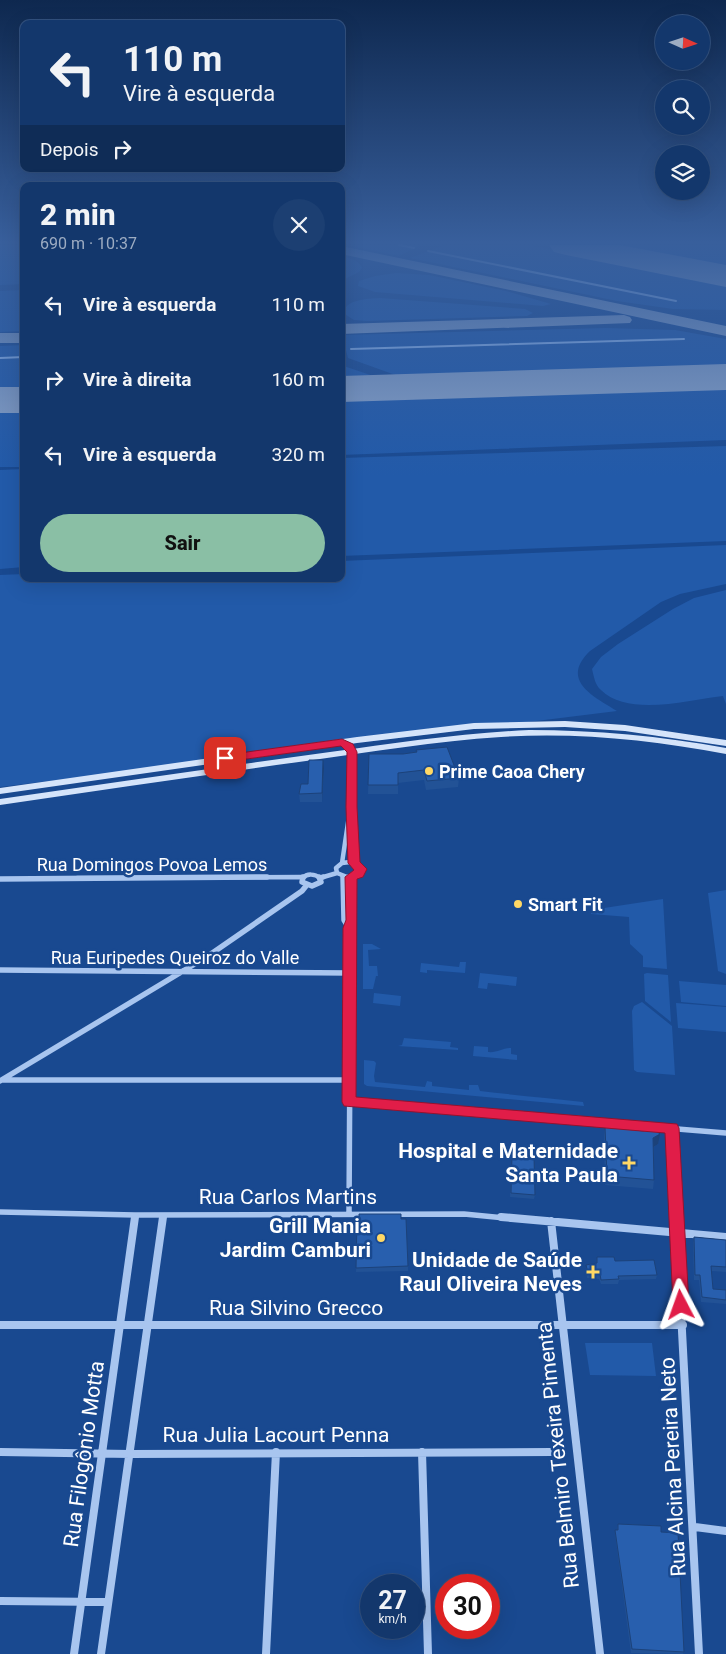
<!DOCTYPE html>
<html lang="pt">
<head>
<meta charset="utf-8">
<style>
	body { margin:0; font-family:Roboto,sans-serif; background:#1c3f72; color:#f1f3f6; height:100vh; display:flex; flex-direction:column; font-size:19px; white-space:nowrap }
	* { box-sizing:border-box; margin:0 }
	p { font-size:16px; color:#9dacc2 }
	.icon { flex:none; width:28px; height:28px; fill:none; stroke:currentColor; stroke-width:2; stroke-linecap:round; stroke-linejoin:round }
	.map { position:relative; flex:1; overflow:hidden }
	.drawer { position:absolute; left:20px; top:182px; width:325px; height:400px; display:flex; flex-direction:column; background:#13376c; border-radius:10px; box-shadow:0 5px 20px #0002,0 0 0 1px #32517f }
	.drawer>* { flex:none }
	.hud { position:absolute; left:20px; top:20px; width:325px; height:152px; border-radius:10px; box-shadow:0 5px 20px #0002,0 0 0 1px #32517f; background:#13376c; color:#f1f3f6; overflow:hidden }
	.needle { width:32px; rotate:93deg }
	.fabs { position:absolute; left:655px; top:15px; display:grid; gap:10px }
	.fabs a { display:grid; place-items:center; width:55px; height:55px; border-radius:50%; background:#13376c; box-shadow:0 5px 20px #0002,0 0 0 1px #32517f; font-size:25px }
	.speed { position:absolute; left:360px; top:1574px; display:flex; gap:10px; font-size:25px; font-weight:700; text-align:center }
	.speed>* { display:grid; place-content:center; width:65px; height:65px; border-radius:50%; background:#13376c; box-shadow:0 5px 20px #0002,0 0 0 1px #32517f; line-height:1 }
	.speed small { font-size:12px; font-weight:400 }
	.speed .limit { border:8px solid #d22; background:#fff; color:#111 }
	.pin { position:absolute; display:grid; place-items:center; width:42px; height:42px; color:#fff; margin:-21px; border-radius:10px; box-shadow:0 2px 8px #0006 }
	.me { position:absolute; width:55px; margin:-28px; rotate:356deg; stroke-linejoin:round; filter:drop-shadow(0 0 4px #0008) }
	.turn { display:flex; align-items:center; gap:18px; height:105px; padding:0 20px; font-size:22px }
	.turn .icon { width:65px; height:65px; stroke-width:2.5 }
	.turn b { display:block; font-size:35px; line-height:42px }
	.then { display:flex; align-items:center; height:48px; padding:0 20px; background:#0003; gap:10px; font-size:19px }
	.round { display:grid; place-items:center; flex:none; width:52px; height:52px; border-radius:26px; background:#1c3f72 }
	.summary { display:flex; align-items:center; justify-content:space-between; height:85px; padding:0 20px }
	h1 { font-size:30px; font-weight:800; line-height:38px }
	.button { display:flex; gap:10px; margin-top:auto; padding:10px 20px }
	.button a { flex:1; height:58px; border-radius:30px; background:#8abfa5; color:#111; font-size:20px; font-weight:800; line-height:58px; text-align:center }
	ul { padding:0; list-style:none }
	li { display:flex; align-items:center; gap:15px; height:75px; padding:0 20px }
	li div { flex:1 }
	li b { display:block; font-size:19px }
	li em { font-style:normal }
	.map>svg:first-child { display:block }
	.green { fill:#225aa9 }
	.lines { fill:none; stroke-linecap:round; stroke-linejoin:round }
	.stream { stroke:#9abff1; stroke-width:2 }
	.taxiway { fill:#8ca4c8; fill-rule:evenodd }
	.runway { fill:#8ca4c8; fill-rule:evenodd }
	.street-far2 { stroke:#a8c5ef; stroke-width:4.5 }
	.street-far1 { stroke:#a8c5ef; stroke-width:5.5 }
	.street { stroke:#a8c5ef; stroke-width:8 }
	.secondary { fill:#d5e4fa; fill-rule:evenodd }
	.wall { fill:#225296 }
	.shaded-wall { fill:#1c427a }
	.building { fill:#285fae; stroke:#1c427a }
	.route { fill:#e11d48; stroke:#92132f }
	.poi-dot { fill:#ffd865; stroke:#194990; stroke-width:2 }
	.labels { text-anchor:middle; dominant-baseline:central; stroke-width:5; stroke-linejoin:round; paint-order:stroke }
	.poi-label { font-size:18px; font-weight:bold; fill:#fff; stroke:#194990; text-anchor:start }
	.street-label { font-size:18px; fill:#fff; stroke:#194990 }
	.near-poi-label { font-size:21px; font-weight:bold; fill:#fff; stroke:#194990; text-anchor:end }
	.near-street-label { font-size:21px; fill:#fff; stroke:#194990 }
</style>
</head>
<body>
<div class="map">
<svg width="726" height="1654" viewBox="0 0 726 1654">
	<rect width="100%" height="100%" fill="#194990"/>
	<!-- green -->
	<path class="green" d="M0,245H24V284L0,285Z
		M347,245H421L399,256Z
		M445,245H529L726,284V310L673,309L617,301L410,258Z
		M600,245H726V269Z
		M341,256C349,258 359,260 362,268L359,272L341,281Z
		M396,273L429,275L506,291L551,304L543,306L375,292L358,286L359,281L375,276Z
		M24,290V331L0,332V291Z
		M380,298L525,309L533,313L527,316L367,321L354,320L343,313C346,299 367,299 380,298Z
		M606,328L675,330L726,339V367L401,377L348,358L342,335Z
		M24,345V389L0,390V346Z
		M341,365L379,378L341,379Z
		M726,388V440L341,455V401Z
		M24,411V467H0V412Z
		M726,446V541L341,556V458Z
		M24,469V567L0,569V470Z
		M726,545V584L680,594L661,602L590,651C560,680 592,696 617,711L0,787V575L24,574V579H341V561Z
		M726,590V704L723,696C689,700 628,717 601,690C595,685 594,677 592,669L601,657L618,644L673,609L694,598Z
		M726,890V974L718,971L708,893Z
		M663,899L667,969L643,967V956L630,944L629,917L591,914V910Z
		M363,944H372L381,949L368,950L369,966H377L378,976H376L373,989H363Z
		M460,962H466L465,973L427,970V973L420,972L421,963L459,967Z
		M480,973L517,977L516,986L488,983L487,989L478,988Z
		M647,973L668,975L671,1022L645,1001L644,974Z
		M679,981L726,985V1006L681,1002Z
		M374,993L401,996L400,1006L373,1003Z
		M642,1002L672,1026L675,1075L637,1072L634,1070L632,1011L634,1006Z
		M676,1003L726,1007V1032L678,1028Z
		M404,1038L451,1042L450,1047L458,1048V1050L398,1046L402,1045Z
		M474,1046L488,1047V1052C497,1053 502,1048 511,1048V1054L517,1055V1060L473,1056Z
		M364,1060L374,1061L376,1063L374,1076L375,1082L425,1087L427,1081L432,1082V1086L469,1090V1085H478L480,1091C513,1095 548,1098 583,1102L584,1106L367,1086L364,1084Z
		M585,1343H652L656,1376L590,1375Z"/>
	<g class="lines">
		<!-- stream -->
		<path class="stream" d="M399,245L414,248
			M428,251L676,301
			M351,349L684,339
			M0,358L24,357"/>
		<!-- taxiway -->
		<path class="taxiway" d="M341,246L726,326V336L341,254Z
			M624,315L630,317L632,320L630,323L341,334V324Z
			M0,333H24V343H0Z"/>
		<!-- runway -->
		<path class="runway" d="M549,245H620L726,265V287L566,255L554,252Z
			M726,364V390L341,402V376Z
			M0,387H24V413H0Z"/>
		<!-- street-far2 -->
		<path class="street-far2" d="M342,742L349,746L352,752L351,807L354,863
			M350,862L360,867L358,874L347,877L337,873L336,868L342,863Z
			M342,863L350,809
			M77,878L303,877
			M303,878C307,873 315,874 320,878
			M320,878L337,873"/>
		<!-- street-far1 -->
		<path class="street-far1" d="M303,877L302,882L312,886L321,882L319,877
			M343,877L344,920L349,928
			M320,878L323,877
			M0,879L267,877
			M0,970L349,973
			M2,1080H349
			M0,1081L208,956L302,891L306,886
			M349,1102L726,1133
			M672,1128L676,1219
			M0,1212L135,1215L464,1214L516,1219
			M349,1214L351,877
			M135,1219V1215
			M163,1219V1215"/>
		<!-- street -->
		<path class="street" d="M501,1217L726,1237
			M676,1217L699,1654
			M551,1221L600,1654
			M0,1325H683
			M0,1452L130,1454L552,1452
			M422,1452L428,1654
			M695,1527L726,1531
			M0,1601L107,1602
			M74,1654L135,1217
			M101,1654L163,1217
			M266,1654L276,1452"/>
		<!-- secondary -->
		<path class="secondary" d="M565,721L625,725L726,740V746L625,731L565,727L474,729L357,743L0,794V788L357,737L474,723Z
			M529,730C596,730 661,736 726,748V754C652,740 576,732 501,737C436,741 371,752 306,761C204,775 102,790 0,805V799C110,783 220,767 330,752C396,743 462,733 529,730Z"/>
	</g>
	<!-- wall -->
	<path class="wall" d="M416,750L459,778L458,787L426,790L424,780L398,783V794H368L369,754H403L416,752Z
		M324,769L322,802H300L299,794Z
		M605,1127L658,1144L654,1147V1180L653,1189L605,1185L604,1136Z
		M512,1155L535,1195L534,1199L510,1197Z
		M357,1220L408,1266V1271L356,1272Z
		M694,1237L726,1240V1272L712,1271L713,1289L726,1290V1304L701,1302L699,1280H694L693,1242Z
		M597,1257L615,1261L657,1275L656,1279L619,1280L618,1284H601L599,1279L587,1278L586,1269V1265L596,1263Z
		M618,1524L661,1532L684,1652L683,1654L631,1653L615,1534V1530H617Z"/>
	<!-- shaded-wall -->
	<path class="shaded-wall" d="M323,760L324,769L322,802V793Z
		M660,1134L658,1144L652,1148L653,1138Z"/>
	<!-- building -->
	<path class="building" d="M447,747L459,778L427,781L424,770L398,773V785H368L369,754H403L417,752L416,750Z
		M309,760H323L322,793L299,794L301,784H308Z
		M650,1126L660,1134L653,1138L654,1180L607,1176L605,1127L644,1131Z
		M512,1155L534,1157L535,1195L511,1193Z
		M359,1214H401V1219H406L408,1266L356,1268L357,1220H359Z
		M694,1237L726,1240V1267L711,1266L713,1289L726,1290V1300L702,1297L700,1275H695Z
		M597,1257H614L615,1261L654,1260L657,1275L618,1276L619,1279L601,1280L600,1274L588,1273L586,1265L597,1263Z
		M618,1524L661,1526V1532L678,1533L684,1652L632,1649L615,1530H618Z"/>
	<!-- sky -->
	<linearGradient id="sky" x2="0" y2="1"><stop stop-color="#0e284f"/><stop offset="0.51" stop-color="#385f9c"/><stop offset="1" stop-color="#385f9c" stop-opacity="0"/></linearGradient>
	<rect width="726" height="476" fill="url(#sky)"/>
	<!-- route -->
	<path class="route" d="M342,739L353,744L357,752V807L360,862L367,869L363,877L357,879L356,1097L677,1124L679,1128L689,1305L687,1310L681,1312L675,1310L673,1305L665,1133L344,1106L342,1102L343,928L346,920L345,877L354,870L348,863L346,807L347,752L341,746L225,762L220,758L225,755Z"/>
	<!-- markers -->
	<g class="poi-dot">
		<circle cx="429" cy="771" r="5"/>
		<circle cx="518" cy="904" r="5"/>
		<path d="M626.5 1155.5h5v5h5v5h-5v5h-5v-5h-5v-5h5z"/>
		<circle cx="381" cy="1238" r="5"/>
		<path d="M590.5 1264.5h5v5h5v5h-5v5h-5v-5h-5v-5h5z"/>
	</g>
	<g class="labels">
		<!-- poi labels -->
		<g class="poi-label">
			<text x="439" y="771">Prime Caoa Chery</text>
			<text x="528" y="904">Smart Fit</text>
		</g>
		<!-- street labels -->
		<g class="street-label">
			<text x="152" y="864">Rua Domingos Povoa Lemos</text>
			<text x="175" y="957">Rua Euripedes Queiroz do Valle</text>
		</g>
		<!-- near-poi labels -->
		<g class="near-poi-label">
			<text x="618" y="1151">Hospital e Maternidade<tspan x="618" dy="24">Santa Paula</tspan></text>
			<text x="371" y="1226">Grill Mania<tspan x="371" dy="24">Jardim Camburi</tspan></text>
			<text x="582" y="1260">Unidade de Saúde<tspan x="582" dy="24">Raul Oliveira Neves</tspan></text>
		</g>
		<!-- near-street labels -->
		<g class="near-street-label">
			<text x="288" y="1197">Rua Carlos Martins</text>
			<text x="296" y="1308">Rua Silvino Grecco</text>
			<text x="276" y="1435">Rua Julia Lacourt Penna</text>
			<text transform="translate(84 1454) rotate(-82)">Rua Filogônio Motta</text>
			<text transform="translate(558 1455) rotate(-96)">Rua Belmiro Texeira Pimenta</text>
			<text transform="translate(673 1467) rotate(-93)">Rua Alcina Pereira Neto</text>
		</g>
	</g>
</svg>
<div class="fabs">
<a><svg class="needle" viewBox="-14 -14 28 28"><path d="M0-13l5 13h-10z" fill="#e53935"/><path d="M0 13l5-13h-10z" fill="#9dacc2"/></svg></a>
<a><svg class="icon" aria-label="search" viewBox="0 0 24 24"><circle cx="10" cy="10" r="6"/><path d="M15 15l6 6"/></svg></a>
<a><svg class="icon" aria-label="layers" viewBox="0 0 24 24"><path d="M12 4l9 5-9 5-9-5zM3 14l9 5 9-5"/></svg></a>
</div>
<div class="speed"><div>27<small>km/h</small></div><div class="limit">30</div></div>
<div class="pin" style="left:225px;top:758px;background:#d93025"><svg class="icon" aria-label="arrive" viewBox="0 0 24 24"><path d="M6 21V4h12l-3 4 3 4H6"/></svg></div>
<svg class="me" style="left:681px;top:1305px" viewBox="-20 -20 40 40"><path d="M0-17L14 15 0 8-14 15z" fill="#e11d48" stroke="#fff" stroke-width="4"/></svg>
<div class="hud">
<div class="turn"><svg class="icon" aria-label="left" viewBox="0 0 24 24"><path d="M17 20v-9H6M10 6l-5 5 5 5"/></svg><div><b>110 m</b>Vire à esquerda</div></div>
<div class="then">Depois<svg class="icon" aria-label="right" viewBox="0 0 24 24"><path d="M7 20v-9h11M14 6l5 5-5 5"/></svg></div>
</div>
<section class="drawer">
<div class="summary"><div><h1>2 min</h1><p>690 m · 10:37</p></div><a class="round"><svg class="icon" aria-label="close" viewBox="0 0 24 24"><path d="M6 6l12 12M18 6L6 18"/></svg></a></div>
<ul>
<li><svg class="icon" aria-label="left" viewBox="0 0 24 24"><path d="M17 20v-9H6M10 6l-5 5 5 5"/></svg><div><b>Vire à esquerda</b></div><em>110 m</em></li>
<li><svg class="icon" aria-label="right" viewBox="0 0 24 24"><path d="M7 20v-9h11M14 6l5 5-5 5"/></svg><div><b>Vire à direita</b></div><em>160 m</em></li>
<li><svg class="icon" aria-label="left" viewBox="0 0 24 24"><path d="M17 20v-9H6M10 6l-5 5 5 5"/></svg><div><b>Vire à esquerda</b></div><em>320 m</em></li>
</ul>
<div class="button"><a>Sair</a></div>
</section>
</div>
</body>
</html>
